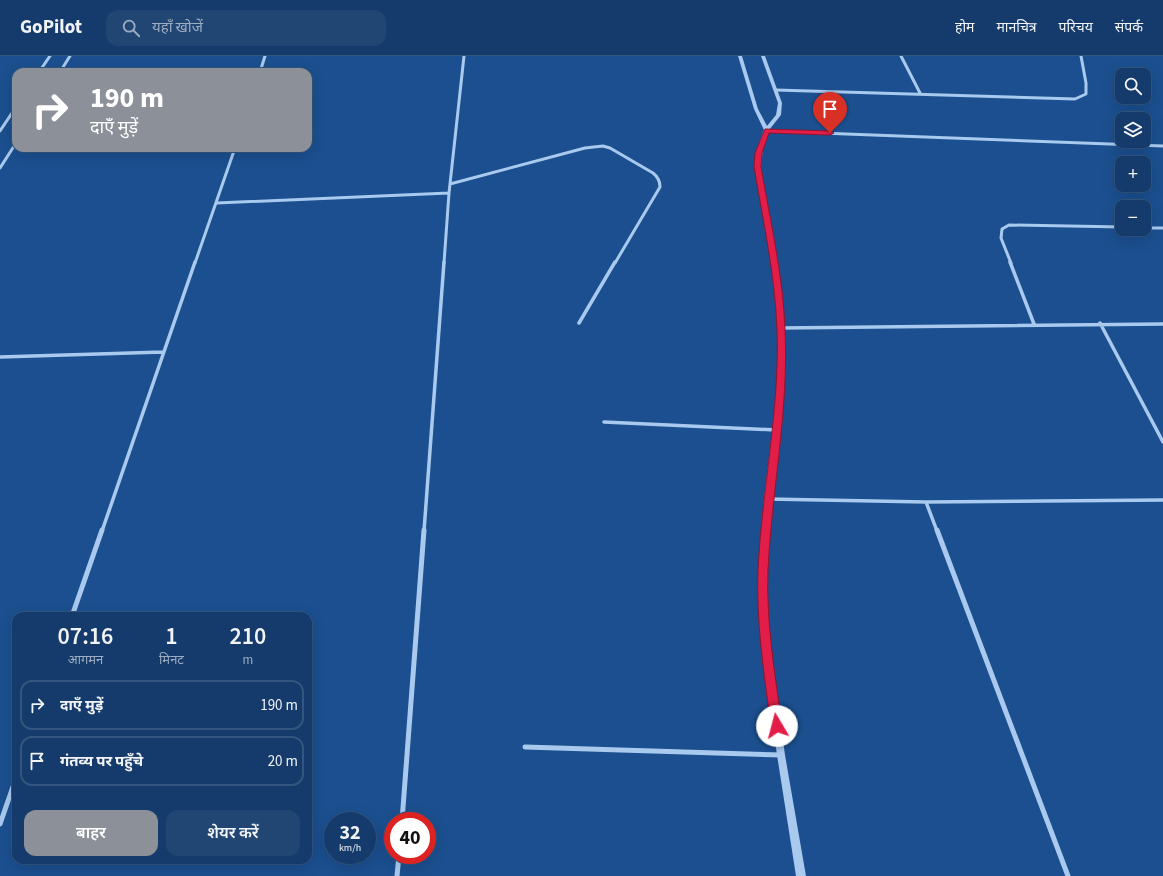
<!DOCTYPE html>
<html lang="hi">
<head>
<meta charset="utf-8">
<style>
	body { margin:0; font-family:"Source Sans 3","Noto Sans Devanagari",sans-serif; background:#214673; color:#f1f3f6; height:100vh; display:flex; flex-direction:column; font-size:15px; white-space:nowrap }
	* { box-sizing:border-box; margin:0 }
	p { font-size:13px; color:#9dadc1 }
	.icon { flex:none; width:22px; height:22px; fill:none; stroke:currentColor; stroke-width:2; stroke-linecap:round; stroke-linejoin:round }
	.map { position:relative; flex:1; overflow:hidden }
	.side { position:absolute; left:12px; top:556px; width:300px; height:252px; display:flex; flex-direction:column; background:#143b6b; border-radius:12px; box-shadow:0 4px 16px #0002,0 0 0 1px #33557e }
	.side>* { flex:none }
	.top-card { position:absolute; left:12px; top:12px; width:300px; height:84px; border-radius:12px; box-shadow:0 4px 16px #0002,0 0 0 1px #33557e; background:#8c9099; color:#fff; overflow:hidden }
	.tools { position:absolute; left:1115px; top:12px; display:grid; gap:8px }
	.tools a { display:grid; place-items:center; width:36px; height:36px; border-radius:8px; background:#143b6b; box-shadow:0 4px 16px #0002,0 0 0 1px #33557e; font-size:20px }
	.speed { position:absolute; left:324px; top:756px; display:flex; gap:8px; font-size:20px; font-weight:700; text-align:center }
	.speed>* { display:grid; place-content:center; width:52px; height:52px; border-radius:50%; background:#143b6b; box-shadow:0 4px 16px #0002,0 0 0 1px #33557e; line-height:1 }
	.speed small { font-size:10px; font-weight:400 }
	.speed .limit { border:6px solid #d22; background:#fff; color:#111 }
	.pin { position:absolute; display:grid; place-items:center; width:34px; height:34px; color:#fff; margin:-41px -17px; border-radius:50% 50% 50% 0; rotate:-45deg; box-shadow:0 0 4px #0007 }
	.pin .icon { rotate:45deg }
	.me { position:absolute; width:44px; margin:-22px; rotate:352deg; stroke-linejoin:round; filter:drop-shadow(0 0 3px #0008) }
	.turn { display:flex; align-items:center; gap:14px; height:84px; padding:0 12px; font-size:18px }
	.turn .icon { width:52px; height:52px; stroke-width:2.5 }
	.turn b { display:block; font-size:28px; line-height:34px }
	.eta { display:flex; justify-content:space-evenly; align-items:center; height:68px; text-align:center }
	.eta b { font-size:24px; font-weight:600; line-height:28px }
	.button { display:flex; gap:8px; margin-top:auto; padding:8px 12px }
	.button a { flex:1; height:46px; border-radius:12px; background:#8c9099; color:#fff; font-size:16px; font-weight:600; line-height:46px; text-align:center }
	.button a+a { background:#214673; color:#f1f3f6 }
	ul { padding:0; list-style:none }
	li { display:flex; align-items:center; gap:12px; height:50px; margin:0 8px 6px; padding:0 4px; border:2px solid #33557e; border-radius:12px }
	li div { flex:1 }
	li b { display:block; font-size:15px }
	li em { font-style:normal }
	header { display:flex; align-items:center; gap:24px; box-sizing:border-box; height:56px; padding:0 20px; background:#143b6b; border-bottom:1px solid #33557e }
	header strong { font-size:19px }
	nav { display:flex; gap:22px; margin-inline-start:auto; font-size:14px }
	.search { width:280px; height:36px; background:#214673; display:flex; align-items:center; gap:10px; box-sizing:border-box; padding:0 14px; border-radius:12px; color:#9dadc1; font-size:15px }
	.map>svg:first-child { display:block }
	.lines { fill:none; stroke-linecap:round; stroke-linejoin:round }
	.minor-far2 { stroke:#a9c9ee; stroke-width:3 }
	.minor-far1 { stroke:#a9c9ee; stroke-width:3.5 }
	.minor { stroke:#a9c9ee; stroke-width:5 }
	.tertiary { fill:#a9c9ee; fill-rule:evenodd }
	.route { fill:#e11d48; stroke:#92132f }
</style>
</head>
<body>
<header>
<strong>GoPilot</strong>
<div class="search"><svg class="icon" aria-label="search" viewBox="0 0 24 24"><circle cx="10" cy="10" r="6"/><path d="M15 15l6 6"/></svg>यहाँ खोजें</div>
<nav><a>होम</a><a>मानचित्र</a><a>परिचय</a><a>संपर्क</a></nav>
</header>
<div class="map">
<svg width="1163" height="820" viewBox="0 0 1163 820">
	<rect width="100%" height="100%" fill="#1b4f8f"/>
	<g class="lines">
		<!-- minor-far2 -->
		<path class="minor-far2" d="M901,0L920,37
			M39,16L50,0
			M60,16L70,0
			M260,16L265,0
			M776,34L1075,43L1086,38V27L1081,0
			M0,75L16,51
			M767,75L1163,90
			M0,112L16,87
			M450,128L585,92L603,90L610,92L653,117C658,121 660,125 660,131L615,207
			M217,147L449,137
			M1144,172H1163
			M195,207L235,92
			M444,207L449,137L464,0
			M1011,207L1001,182L1002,173L1009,169L1122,171"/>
		<!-- minor-far1 -->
		<path class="minor-far1" d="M1010,206L1034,268
			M579,267L615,206
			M1100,267L1163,386
			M781,272L1163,268
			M0,301L163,296
			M604,366L776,374
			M768,443L926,446L1163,444
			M926,446L937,475
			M102,475L195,206
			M424,475L444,206"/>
		<!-- minor -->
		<path class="minor" d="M937,474L1068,820
			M72,560L102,474
			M525,691L781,699
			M402,765L424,474
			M0,768L16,722
			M397,820L399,799"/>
		<!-- tertiary -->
		<path class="tertiary" d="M738,0H742L758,53L767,70L776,59L778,47L761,0H765L782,47L781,59L769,74L765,83L763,92L761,111L779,218L784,272V327L772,443L767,515V566L785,699L806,820H796L777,699L759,566V515L764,443L778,327V272L773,218L755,111L759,87L764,74L754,53Z"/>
	</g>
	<!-- route -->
	<path class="route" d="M765,73L830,75L834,77L830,79L769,77L762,97L761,111C770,164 783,218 785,273C789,353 772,433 768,514C766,566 775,618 782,670L781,674L777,676L773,674L771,670C764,618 756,566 758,514C762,433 780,353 777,273C775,219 763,164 754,111L755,97Z"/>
</svg>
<div class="tools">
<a><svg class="icon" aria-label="search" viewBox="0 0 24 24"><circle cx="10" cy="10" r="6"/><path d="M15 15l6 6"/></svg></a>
<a><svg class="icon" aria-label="layers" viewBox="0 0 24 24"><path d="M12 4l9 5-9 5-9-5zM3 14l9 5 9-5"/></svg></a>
<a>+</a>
<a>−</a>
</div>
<div class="speed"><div>32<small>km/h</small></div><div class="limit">40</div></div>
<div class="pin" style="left:830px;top:77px;background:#d93025"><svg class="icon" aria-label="arrive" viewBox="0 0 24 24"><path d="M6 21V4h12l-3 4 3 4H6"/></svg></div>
<svg class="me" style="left:777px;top:670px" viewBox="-20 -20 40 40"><circle r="19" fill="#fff"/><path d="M0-13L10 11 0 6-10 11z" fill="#e11d48"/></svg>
<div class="top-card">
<div class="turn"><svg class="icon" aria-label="right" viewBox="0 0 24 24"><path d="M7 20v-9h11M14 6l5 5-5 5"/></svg><div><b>190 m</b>दाएँ मुड़ें</div></div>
</div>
<section class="side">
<div class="eta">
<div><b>07:16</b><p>आगमन</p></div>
<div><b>1</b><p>मिनट</p></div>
<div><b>210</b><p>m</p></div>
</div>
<ul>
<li><svg class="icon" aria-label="right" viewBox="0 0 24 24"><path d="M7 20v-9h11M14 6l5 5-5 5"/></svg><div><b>दाएँ मुड़ें</b></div><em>190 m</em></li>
<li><svg class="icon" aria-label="arrive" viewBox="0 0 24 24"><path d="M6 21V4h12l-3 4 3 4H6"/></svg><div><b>गंतव्य पर पहुँचे</b></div><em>20 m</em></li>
</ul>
<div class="button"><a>बाहर</a><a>शेयर करें</a></div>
</section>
</div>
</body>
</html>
